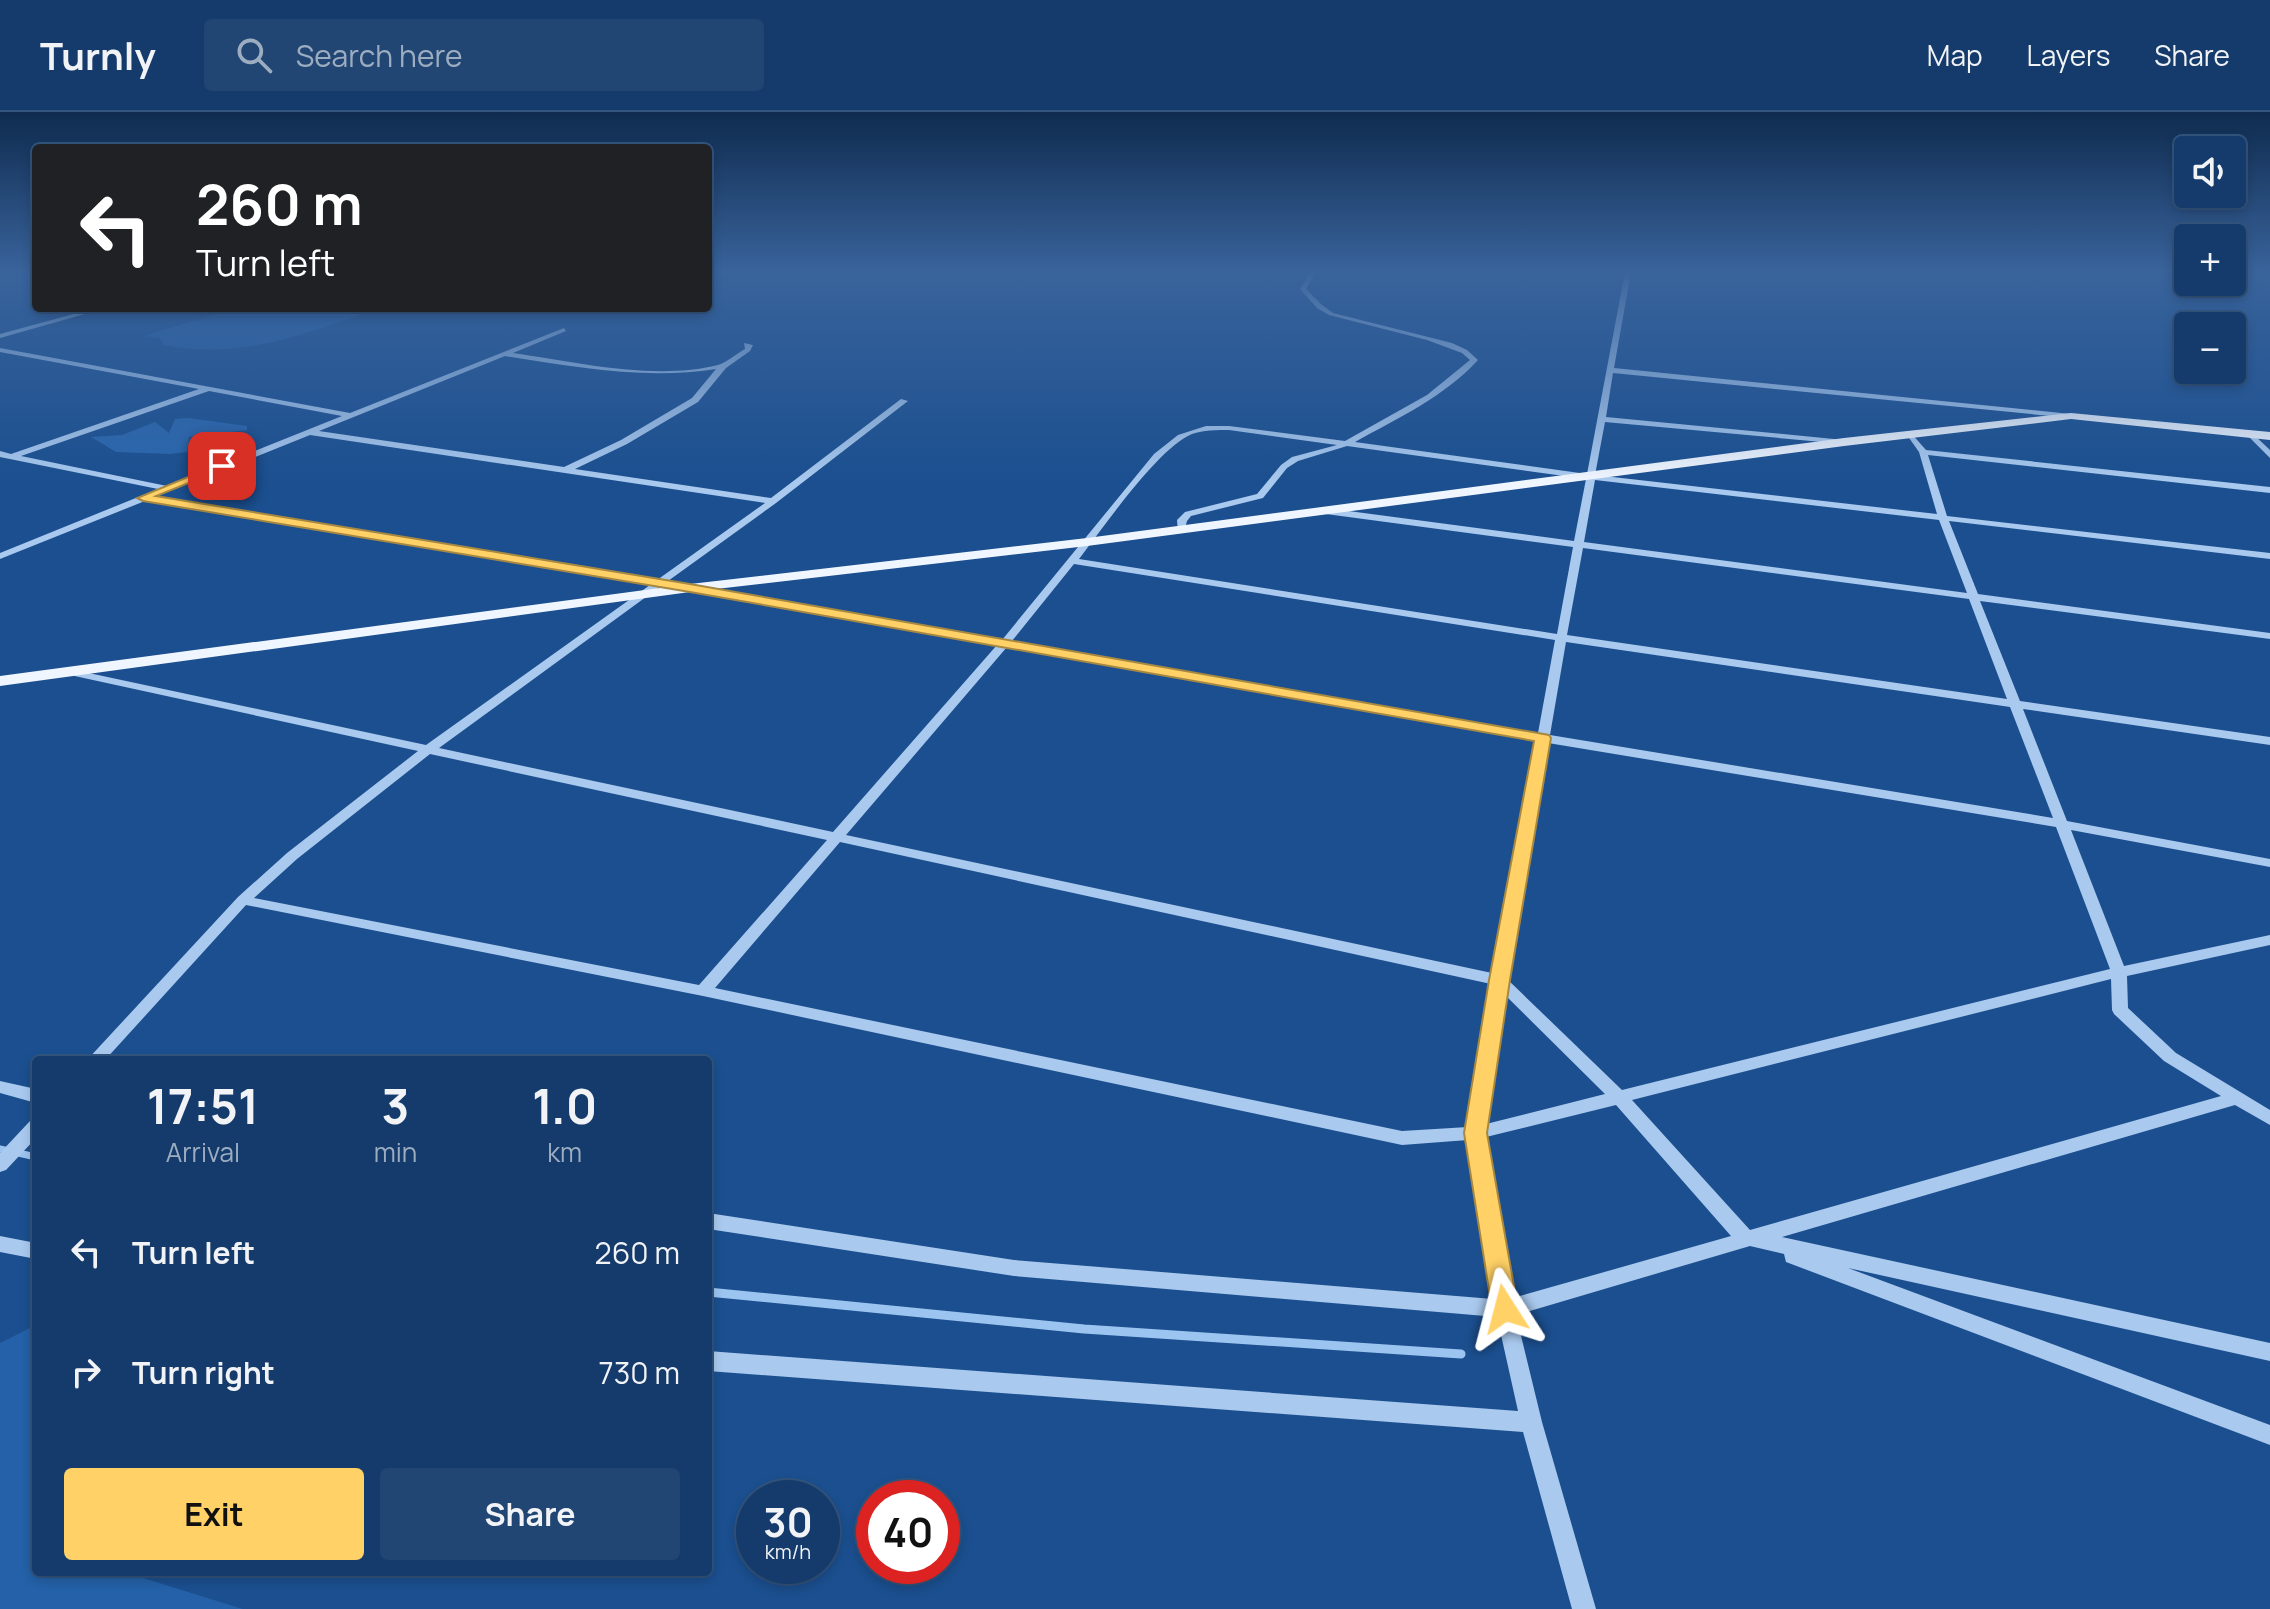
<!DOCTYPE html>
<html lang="en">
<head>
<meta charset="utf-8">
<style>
	body { margin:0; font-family:Manrope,sans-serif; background:#214673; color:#f1f3f6; height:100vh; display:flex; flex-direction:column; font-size:30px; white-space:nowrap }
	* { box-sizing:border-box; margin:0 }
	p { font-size:26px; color:#9dadc1 }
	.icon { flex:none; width:44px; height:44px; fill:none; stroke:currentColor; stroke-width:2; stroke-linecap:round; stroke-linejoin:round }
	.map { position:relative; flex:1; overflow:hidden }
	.drawer { position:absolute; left:32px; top:944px; width:680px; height:520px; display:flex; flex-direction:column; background:#143b6b; border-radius:8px; box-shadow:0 4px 12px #0003,0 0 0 2px #33557e }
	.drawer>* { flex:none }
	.hud { position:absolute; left:32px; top:32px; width:680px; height:168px; border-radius:8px; box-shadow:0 4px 12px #0003,0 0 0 2px #33557e; background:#202124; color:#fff; overflow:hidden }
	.controls { position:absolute; left:2174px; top:24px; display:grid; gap:16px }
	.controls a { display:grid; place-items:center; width:72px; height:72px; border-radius:8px; background:#143b6b; box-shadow:0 4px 12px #0003,0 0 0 2px #33557e; font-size:40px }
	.speed { position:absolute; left:736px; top:1368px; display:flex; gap:16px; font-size:40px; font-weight:700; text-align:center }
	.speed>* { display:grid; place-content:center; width:104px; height:104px; border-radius:50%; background:#143b6b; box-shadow:0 4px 12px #0003,0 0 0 2px #33557e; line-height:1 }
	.speed small { font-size:20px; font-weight:400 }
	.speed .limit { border:12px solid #d22; background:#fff; color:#111 }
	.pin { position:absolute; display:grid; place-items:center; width:68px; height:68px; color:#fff; margin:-34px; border-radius:16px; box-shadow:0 4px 12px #0006 }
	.me { position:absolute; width:88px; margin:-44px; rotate:351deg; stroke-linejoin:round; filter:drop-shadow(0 0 6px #0008) }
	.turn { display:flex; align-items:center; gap:28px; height:168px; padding:0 32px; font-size:36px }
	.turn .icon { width:104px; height:104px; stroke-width:2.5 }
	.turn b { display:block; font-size:56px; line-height:68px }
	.eta { display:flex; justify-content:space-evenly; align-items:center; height:136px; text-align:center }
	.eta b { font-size:48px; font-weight:700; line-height:56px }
	.cta { display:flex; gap:16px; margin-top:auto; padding:16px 32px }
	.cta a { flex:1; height:92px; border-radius:8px; background:#ffd166; color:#111; font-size:32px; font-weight:700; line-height:92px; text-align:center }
	.cta a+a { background:#214673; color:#f1f3f6 }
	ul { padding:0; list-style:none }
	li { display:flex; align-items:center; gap:24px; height:120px; padding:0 32px }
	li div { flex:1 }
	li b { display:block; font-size:30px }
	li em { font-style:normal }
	header { display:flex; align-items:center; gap:48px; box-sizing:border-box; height:112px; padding:0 40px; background:#143b6b; border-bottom:2px solid #33557e }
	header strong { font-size:38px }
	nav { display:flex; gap:44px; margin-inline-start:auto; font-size:28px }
	.search { width:560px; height:72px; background:#214673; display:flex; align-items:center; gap:20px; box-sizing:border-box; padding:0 28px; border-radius:8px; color:#9dadc1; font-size:30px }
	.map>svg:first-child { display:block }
	.green { fill:#2461a8 }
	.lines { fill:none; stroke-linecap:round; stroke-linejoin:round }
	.stream-far1 { stroke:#9cc4f0; stroke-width:7 }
	.stream { stroke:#9cc4f0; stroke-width:9 }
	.building { fill:#2a66ad }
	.minor { fill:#a9c9ee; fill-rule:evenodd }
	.major { fill:#f0f6ff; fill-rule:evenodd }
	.route { fill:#ffd166; stroke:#a68842; stroke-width:2 }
</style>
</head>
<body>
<header>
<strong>Turnly</strong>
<div class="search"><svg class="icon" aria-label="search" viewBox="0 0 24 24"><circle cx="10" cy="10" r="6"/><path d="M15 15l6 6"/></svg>Search here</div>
<nav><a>Map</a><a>Layers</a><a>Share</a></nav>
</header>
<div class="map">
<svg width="2270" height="1497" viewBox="0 0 2270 1497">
	<rect width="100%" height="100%" fill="#1b4f8f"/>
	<!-- green -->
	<path class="green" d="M235,196H381C310,220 240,249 164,233L160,226L144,224Z
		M36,1213V1460H148L143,1466L243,1497H0V1231Z"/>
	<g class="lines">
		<!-- stream-far1 -->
		<path class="stream-far1" d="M0,1037L36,1045"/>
		<!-- stream -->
		<path class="stream" d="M708,1180L1084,1217L1461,1242"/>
	</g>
	<!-- building -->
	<path class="building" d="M188,306L247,314V318L189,325L187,340L170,342L116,340L91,325L122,323L155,310L169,321L175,307Z"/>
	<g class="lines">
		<!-- minor -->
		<path class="minor" d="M1310,160H1316L1306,177L1322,193L1333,201L1452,231L1467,238L1478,248C1444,285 1398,306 1355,330L1587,362L1625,160H1631L1614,256L2071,302L2075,304L2071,306L1613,261L1606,305L1844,328L1848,330L1844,332L1605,310L1595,363L1937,402L1919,340L1907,323L1911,321L1926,338L2270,375V381L1928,343L1947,404L2270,441V447L1949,409L1978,482L2270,521V527L1980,489L2020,589L2270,625V633L2023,597L2067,709L2270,747V755L2071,718L2124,854L2270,823V833L2127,864L2128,896L2176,941L2270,998V1013L2235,993L1782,1125L2270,1231V1249L1848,1156L2270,1313V1333L1786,1150L1784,1142L1750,1134L1516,1203L1542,1310L1596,1497H1572L1523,1320L708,1259V1239L1518,1299L1497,1205L1014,1164L708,1117V1101L1014,1148L1493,1187L1468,1028L1402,1033L703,884L246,793L105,948H87L238,785L287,741L418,639L70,563L64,560L66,558L70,557L426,633L650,473L145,389L0,447V441L158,377L0,345V339L11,342L199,277L0,240V236L350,301L564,216L566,219L513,241C576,250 655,269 718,253C727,250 736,242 745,237L744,231L753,233L750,239L726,256L698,290L627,332L575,357L771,386L901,287L908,289L776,391L668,469L1002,528L1154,342L1178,323L1206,314H1229L1345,329L1427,283L1470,248L1462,241L1427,228L1329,203L1317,196L1300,177ZM505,244C576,255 645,268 716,257L692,286L621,328L564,355L319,319ZM209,279L342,304L167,374L21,344ZM1229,318L1337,333L1292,345L1281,353L1257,382L1185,400L1177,408L1178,420H1184L1187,409L1191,404L1263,386L1287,356L1298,349L1347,334L1586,367L1574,429L1326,396L1321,399L1326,402L1573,435L1557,522L1079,447C1103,416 1158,336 1192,322C1203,318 1217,318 1229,318ZM310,323L765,391L657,468L155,385ZM1595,368L1939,408L1967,481L1584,430ZM1583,436L1969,487L2007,587L1567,523ZM1074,452L1555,528L1538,621L1012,529ZM661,474L690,479L997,533L833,720L439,636ZM1566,530L2010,595L2053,706L1550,623ZM1007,535L1536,629L1492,861L846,723ZM1548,631L2056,715L2110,857L1622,978L1507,867ZM430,642L827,728L699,873L254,786L297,747ZM840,730L1491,872L1468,1015L1402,1019L715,876ZM2111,867L2112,898L2114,902L2164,949L2221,984L1750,1118L1632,988ZM1505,883L1605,982L1486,1012ZM1616,993L1731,1124L1513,1186L1486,1025Z
			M96,196H106L0,226V222Z
			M2251,320L2270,338V346L2248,324L2247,322Z
			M0,969L36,977V991L0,981Z
			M36,1007V1026L6,1058L0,1060V1041L30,1009Z
			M0,1124L36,1131V1147L0,1140Z"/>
		<!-- major -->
		<path class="major" d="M2071,301L2270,320V328L2071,307L1844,334L1087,434L690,480L0,574V564L690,472L1087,426L1844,326Z"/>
	</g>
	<!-- sky -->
	<linearGradient id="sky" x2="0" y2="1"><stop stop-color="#0f2b4f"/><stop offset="0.43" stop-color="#39639b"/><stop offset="1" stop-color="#39639b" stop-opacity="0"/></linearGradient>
	<rect width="2270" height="370" fill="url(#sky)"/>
	<!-- route -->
	<path class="route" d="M222,351L228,354L226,356L156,384L690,472L1549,623L1551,626L1510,868L1487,1021L1518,1197L1514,1205L1505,1208L1496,1205L1492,1197L1464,1021L1489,868L1534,629L690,480L143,389L137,386Z"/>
</svg>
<div class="controls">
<a><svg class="icon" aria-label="sound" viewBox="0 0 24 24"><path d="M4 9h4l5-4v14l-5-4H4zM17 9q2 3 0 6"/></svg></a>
<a>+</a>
<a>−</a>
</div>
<div class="speed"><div>30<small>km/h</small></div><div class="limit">40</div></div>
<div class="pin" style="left:222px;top:354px;background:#d93025"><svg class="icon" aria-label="arrive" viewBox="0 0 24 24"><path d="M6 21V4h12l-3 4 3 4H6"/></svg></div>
<svg class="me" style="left:1505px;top:1197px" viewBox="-20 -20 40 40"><path d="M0-17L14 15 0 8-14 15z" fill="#ffd166" stroke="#fff" stroke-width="4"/></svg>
<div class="hud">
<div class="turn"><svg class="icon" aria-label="left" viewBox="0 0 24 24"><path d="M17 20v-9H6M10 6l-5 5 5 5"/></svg><div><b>260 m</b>Turn left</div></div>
</div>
<section class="drawer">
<div class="eta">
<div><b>17:51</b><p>Arrival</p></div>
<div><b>3</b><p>min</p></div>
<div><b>1.0</b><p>km</p></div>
</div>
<ul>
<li><svg class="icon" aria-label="left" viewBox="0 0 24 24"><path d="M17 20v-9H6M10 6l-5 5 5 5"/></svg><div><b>Turn left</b></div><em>260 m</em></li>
<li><svg class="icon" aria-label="right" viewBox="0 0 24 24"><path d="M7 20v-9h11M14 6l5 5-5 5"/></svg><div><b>Turn right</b></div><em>730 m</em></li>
</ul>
<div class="cta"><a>Exit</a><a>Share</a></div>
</section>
</div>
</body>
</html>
